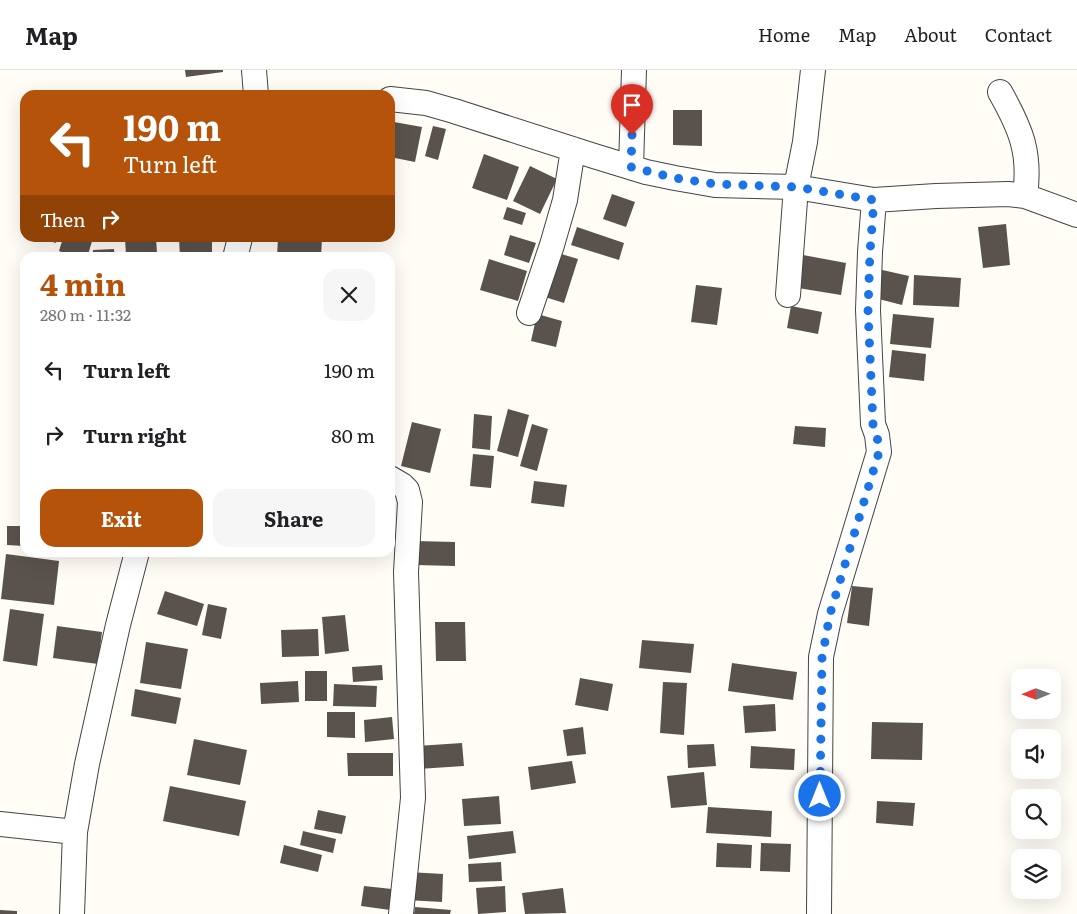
<!DOCTYPE html>
<html lang="en">
<head>
<meta charset="utf-8">
<style>
	body { margin:0; font-family:Literata,serif; background:#f6f6f6; color:#202124; height:100vh; display:flex; flex-direction:column; font-size:19px; white-space:nowrap }
	* { box-sizing:border-box; margin:0 }
	p { font-size:16px; color:#757577 }
	.icon { flex:none; width:28px; height:28px; fill:none; stroke:currentColor; stroke-width:2; stroke-linecap:round; stroke-linejoin:round }
	.map { position:relative; flex:1; overflow:hidden }
	.drawer { position:absolute; left:20px; top:182px; width:375px; height:305px; display:flex; flex-direction:column; background:#fff; border-radius:15px; box-shadow:0 5px 20px #0002 }
	.drawer>* { flex:none }
	.banner { position:absolute; left:20px; top:20px; width:375px; height:152px; border-radius:15px; box-shadow:0 5px 20px #0002; background:#b45309; color:#fff; overflow:hidden }
	.needle { width:32px; rotate:269deg }
	.controls { position:absolute; left:1011px; top:599px; display:grid; gap:10px }
	.controls a { display:grid; place-items:center; width:50px; height:50px; border-radius:10px; background:#fff; box-shadow:0 5px 20px #0002; font-size:25px }
	.pin { position:absolute; display:grid; place-items:center; width:42px; height:42px; color:#fff; margin:-51px -21px; border-radius:50% 50% 50% 0; rotate:-45deg; box-shadow:0 0 5px #0007 }
	.pin .icon { rotate:45deg }
	.me { position:absolute; width:55px; margin:-28px; rotate:0deg; stroke-linejoin:round; filter:drop-shadow(0 0 4px #0008) }
	.turn { display:flex; align-items:center; gap:18px; height:105px; padding:0 20px; font-size:22px }
	.turn .icon { width:65px; height:65px; stroke-width:2.5 }
	.turn b { display:block; font-size:35px; line-height:42px }
	.then { display:flex; align-items:center; height:48px; padding:0 20px; background:#0003; gap:10px; font-size:19px }
	.round { display:grid; place-items:center; flex:none; width:52px; height:52px; border-radius:15px; background:#f6f6f6 }
	.head { display:flex; align-items:center; justify-content:space-between; height:85px; padding:0 20px }
	h1 { font-size:30px; font-weight:700; line-height:38px; color:#b45309 }
	.action { display:flex; gap:10px; margin-top:auto; padding:10px 20px }
	.action a { flex:1; height:58px; border-radius:15px; background:#b45309; color:#fff; font-size:20px; font-weight:700; line-height:58px; text-align:center }
	.action a+a { background:#f6f6f6; color:#202124 }
	ul { padding:0; list-style:none }
	li { display:flex; align-items:center; gap:15px; height:65px; padding:0 20px }
	li div { flex:1 }
	li b { display:block; font-size:19px }
	li em { font-style:normal }
	header { display:flex; align-items:center; gap:30px; box-sizing:border-box; height:70px; padding:0 25px; background:#fff; border-bottom:1px solid #e0e0e0 }
	header strong { font-size:24px }
	nav { display:flex; gap:28px; margin-inline-start:auto; font-size:18px }
	.map>svg:first-child { display:block }
	.building { fill:#5a524d }
	.lines { fill:none; stroke-linecap:round; stroke-linejoin:round }
	.minor-casing { stroke:#444; stroke-width:26 }
	.minor { stroke:#fff; stroke-width:24 }
	.route { stroke:#1a73e8; stroke-width:9; stroke-dasharray:0 16.2 }
</style>
</head>
<body>
<header>
<strong>Map</strong>
<nav><a>Home</a><a>Map</a><a>About</a><a>Contact</a></nav>
</header>
<div class="map">
<svg width="1077" height="844" viewBox="0 0 1077 844">
	<rect width="100%" height="100%" fill="#fffdf5"/>
	<!-- building -->
	<path class="building" d="M185,0H223V2L186,7Z
		M673,40H702V76L673,75Z
		M394,52L422,57L415,92L390,87V70Z
		M433,56L446,59L438,90L425,86Z
		M484,84L519,97L507,130L472,118Z
		M530,96L557,109L540,144L513,131Z
		M612,124L635,132L626,157L603,149Z
		M507,137L526,143L522,155L503,149Z
		M1006,154L1010,195L983,198L978,157Z
		M577,157L624,173L619,190L571,175Z
		M510,165L536,173L529,193L504,185Z
		M39,168H57L56,173Z
		M63,168H93L87,188H77L59,181Z
		M125,168H156L157,183L126,185Z
		M179,168H212V186L180,187Z
		M278,168H322L321,188L277,187Z
		M114,179L115,188H93V180Z
		M558,183L578,189L564,233L545,227Z
		M803,185L846,193L841,225L798,218Z
		M489,189L527,201L518,231L480,220Z
		M878,199L909,206L902,235L871,227Z
		M914,205L961,208L959,237L913,235Z
		M696,215L722,218L717,255L691,252Z
		M791,236L822,242L818,264L787,258Z
		M537,244L562,251L556,277L531,271Z
		M893,244L934,248L931,278L890,274Z
		M892,280L926,284L924,311L889,307Z
		M508,339L529,345L518,387L497,381Z
		M474,344L492,346L490,380L472,378Z
		M412,352L441,359L430,403L401,396Z
		M532,354L548,359L537,401L520,396Z
		M795,356L826,358L825,377L793,374Z
		M473,384L494,386L491,418L470,416Z
		M534,411L567,415L564,437L531,433Z
		M7,456H24V476L7,475Z
		M415,471L455,472V496L415,495Z
		M6,484L59,491L54,535L1,529Z
		M852,516L873,518L869,556L847,553Z
		M165,521L204,534L197,556L157,544Z
		M208,534L227,538L221,569L202,565Z
		M10,539L44,544L37,596L3,591Z
		M345,545L349,581L325,584L322,547Z
		M435,552H465L466,591H436Z
		M57,556L102,562L98,594L53,588Z
		M318,559L319,586L282,587L281,560Z
		M642,570L694,574L691,603L639,598Z
		M146,572L188,579L181,619L140,613Z
		M732,593L797,602L793,630L728,621Z
		M382,595L383,610L353,612L352,597Z
		M305,601H327V631H305Z
		M580,608L613,614L608,641L575,635Z
		M298,611L299,632L261,634L260,613Z
		M663,612L687,613L684,665L660,663Z
		M334,614L377,616L376,637L333,636Z
		M135,619L181,628L176,654L131,646Z
		M775,634L776,661L745,663L743,636Z
		M327,642H355V668L327,667Z
		M392,647L394,669L365,672L364,650Z
		M872,652L923,653L922,690L871,689Z
		M583,657L586,684L567,686L563,660Z
		M194,669L247,680L240,715L187,705Z
		M462,673L464,696L418,699L417,676Z
		M714,674L716,696L688,698L687,675Z
		M751,676L795,679L794,700L750,698Z
		M347,683H393V706H348Z
		M572,691L576,713L531,720L528,697Z
		M704,702L707,735L671,738L667,706Z
		M170,716L246,731L239,766L163,751Z
		M499,726L501,754L464,756L462,729Z
		M877,731L915,733L913,756L876,753Z
		M708,737L772,741L771,767L706,763Z
		M318,740L346,746L342,764L314,759Z
		M303,761L336,769L333,783L300,775Z
		M513,761L516,783L469,789L467,766Z
		M717,773L752,775L751,798L716,797Z
		M761,773L791,774L790,802L760,801Z
		M284,775L322,785L318,802L280,793Z
		M501,792L502,811L469,812L468,794Z
		M408,802L443,804L442,832L406,830Z
		M364,816L392,819L390,840L361,836Z
		M505,816L506,842L478,844L476,818Z
		M563,818L566,843L525,844L522,823Z
		M415,837L451,840L450,844H414Z
		M0,840L17,841V844H0Z"/>
	<g class="lines">
		<defs>
			<path id="minor" d="M254,0L256,25
				M1000,22C1021,59 1031,83 1025,126
				M390,29L426,33L454,41L594,86L646,102L675,108L715,115L796,117L874,130L936,126L1008,124L1025,126L1077,145
				M631,97L634,0
				M235,188L240,168
				M788,225L796,117L805,72L813,0
				M529,243L552,175L565,130L573,79
				M390,408L402,415L407,420L410,432L406,502L413,728L401,844
				M0,754L75,762
				M72,844L75,762L87,694L118,555L137,482
				M819,844L821,587L830,544L879,382L877,365L873,354L868,240L870,182L874,130"/>
		</defs>
		<!-- minor casing -->
		<use href="#minor" class="minor-casing"/>
		<!-- minor -->
		<use href="#minor" class="minor"/>
	</g>
	<g class="lines">
		<!-- route -->
		<path class="route" d="M632,65L631,97L675,108L715,114L796,117L874,130L870,182L868,240L873,354L877,365L879,382L830,544L822,588L820,726"/>
	</g>
</svg>
<div class="controls">
<a><svg class="needle" viewBox="-14 -14 28 28"><path d="M0-13l5 13h-10z" fill="#e53935"/><path d="M0 13l5-13h-10z" fill="#757577"/></svg></a>
<a><svg class="icon" aria-label="sound" viewBox="0 0 24 24"><path d="M4 9h4l5-4v14l-5-4H4zM17 9q2 3 0 6"/></svg></a>
<a><svg class="icon" aria-label="search" viewBox="0 0 24 24"><circle cx="10" cy="10" r="6"/><path d="M15 15l6 6"/></svg></a>
<a><svg class="icon" aria-label="layers" viewBox="0 0 24 24"><path d="M12 4l9 5-9 5-9-5zM3 14l9 5 9-5"/></svg></a>
</div>
<div class="pin" style="left:632px;top:65px;background:#d93025"><svg class="icon" aria-label="arrive" viewBox="0 0 24 24"><path d="M6 21V4h12l-3 4 3 4H6"/></svg></div>
<svg class="me" style="left:820px;top:726px" viewBox="-20 -20 40 40"><circle r="17" fill="#1a73e8" stroke="#fff" stroke-width="3"/><path d="M0-11L8 9 0 5-8 9z" fill="#fff"/></svg>
<div class="banner">
<div class="turn"><svg class="icon" aria-label="left" viewBox="0 0 24 24"><path d="M17 20v-9H6M10 6l-5 5 5 5"/></svg><div><b>190 m</b>Turn left</div></div>
<div class="then">Then<svg class="icon" aria-label="right" viewBox="0 0 24 24"><path d="M7 20v-9h11M14 6l5 5-5 5"/></svg></div>
</div>
<section class="drawer">
<div class="head"><div><h1>4 min</h1><p>280 m · 11:32</p></div><a class="round"><svg class="icon" aria-label="close" viewBox="0 0 24 24"><path d="M6 6l12 12M18 6L6 18"/></svg></a></div>
<ul>
<li><svg class="icon" aria-label="left" viewBox="0 0 24 24"><path d="M17 20v-9H6M10 6l-5 5 5 5"/></svg><div><b>Turn left</b></div><em>190 m</em></li>
<li><svg class="icon" aria-label="right" viewBox="0 0 24 24"><path d="M7 20v-9h11M14 6l5 5-5 5"/></svg><div><b>Turn right</b></div><em>80 m</em></li>
</ul>
<div class="action"><a>Exit</a><a>Share</a></div>
</section>
</div>
</body>
</html>
